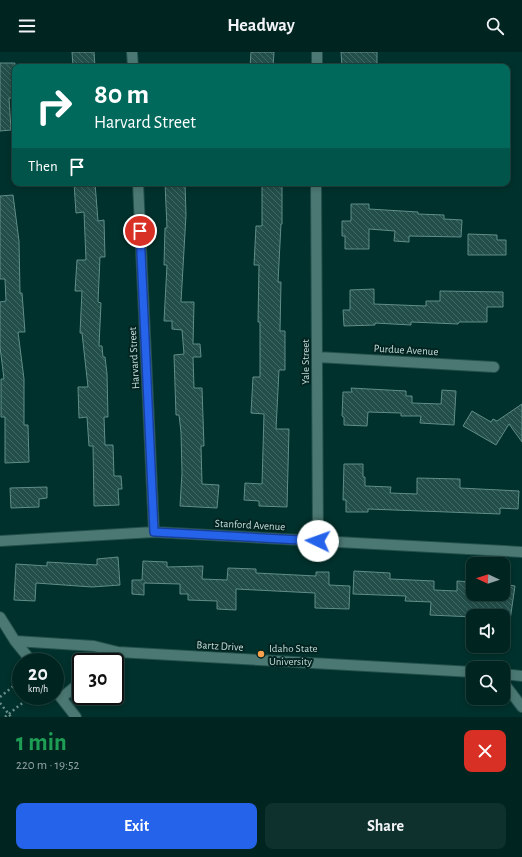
<!DOCTYPE html>
<html lang="en">
<head>
<meta charset="utf-8">
<style>
	body { margin:0; font-family:"Alegreya Sans",sans-serif; background:#0e312e; color:#f1f3f6; height:100vh; display:flex; flex-direction:column; font-size:15px; white-space:nowrap }
	* { box-sizing:border-box; margin:0 }
	p { font-size:13px; color:#95a5a5 }
	.icon { flex:none; width:22px; height:22px; fill:none; stroke:currentColor; stroke-width:2; stroke-linecap:round; stroke-linejoin:round }
	.map { position:relative; height:665px; overflow:hidden }
	.panel { display:flex; flex-direction:column; background:#002521; flex:1 }
	.panel>* { flex:none }
	.top-card { position:absolute; left:12px; top:12px; width:498px; height:122px; border-radius:8px; box-shadow:0 2px 6px #0003,0 0 0 1px #22423f; background:#00695c; color:#fff; overflow:hidden }
	.needle { width:26px; rotate:273deg }
	.tools { position:absolute; left:466px; top:505px; display:grid; gap:8px }
	.tools a { display:grid; place-items:center; width:44px; height:44px; border-radius:8px; background:#002521; box-shadow:0 2px 6px #0003,0 0 0 1px #22423f; font-size:20px }
	.speed { position:absolute; left:12px; top:601px; display:flex; gap:8px; font-size:20px; font-weight:700; text-align:center }
	.speed>* { display:grid; place-content:center; width:52px; height:52px; border-radius:50%; background:#002521; box-shadow:0 2px 6px #0003,0 0 0 1px #22423f; line-height:1 }
	.speed small { font-size:10px; font-weight:400 }
	.speed .limit { border:2px solid #111; border-radius:6px; background:#fff; color:#111 }
	.pin { position:absolute; display:grid; place-items:center; width:34px; height:34px; color:#fff; margin:-17px; border:2px solid #fff; border-radius:50%; box-shadow:0 1px 4px #0007 }
	.me { position:absolute; width:44px; margin:-22px; rotate:273deg; stroke-linejoin:round; filter:drop-shadow(0 0 3px #0008) }
	.turn { display:flex; align-items:center; gap:14px; height:84px; padding:0 16px; font-size:18px }
	.turn .icon { width:52px; height:52px; stroke-width:2.5 }
	.turn b { display:block; font-size:28px; line-height:34px }
	.then { display:flex; align-items:center; height:38px; padding:0 16px; background:#0003; gap:8px; font-size:15px }
	.round { display:grid; place-items:center; flex:none; width:42px; height:42px; border-radius:8px; background:#0e312e }
	.summary { display:flex; align-items:center; justify-content:space-between; height:68px; padding:0 16px }
	h1 { font-size:24px; font-weight:600; line-height:30px; color:#1e9e55 }
	.primary-button { display:flex; gap:8px; margin-top:auto; padding:8px 16px }
	.primary-button a { flex:1; height:46px; border-radius:8px; background:#2563eb; color:#fff; font-size:16px; font-weight:600; line-height:46px; text-align:center }
	.primary-button a+a { background:#0e312e; color:#f1f3f6 }
	header { display:flex; justify-content:space-between; align-items:center; height:52px; padding:0 16px; background:#002521; font-size:18px; font-weight:600 }
	.map>svg:first-child { display:block }
	.building { fill:url(#building-back-hatch); stroke:#618d87 }
	.lines { fill:none; stroke-linecap:round; stroke-linejoin:round }
	.minor-casing { stroke:#23504b; stroke-width:12 }
	.path { stroke:#698c88; stroke-width:2.5; stroke-dasharray:2 3; stroke-linecap:butt }
	.minor { stroke:#4b7872; stroke-width:10 }
	.route-casing { stroke:#184099; stroke-width:10 }
	.route { stroke:#2563eb; stroke-width:7 }
	.poi-dot { fill:#f8a04b; stroke:#032522; stroke-width:1.5 }
	.labels { text-anchor:middle; dominant-baseline:central; stroke-width:4; stroke-linejoin:round; paint-order:stroke }
	.street-label { font-size:11px; fill:#c5dcd9; stroke:#032522 }
	.poi-label { font-size:11px; fill:#c5dcd9; stroke:#032522; text-anchor:start }
</style>
</head>
<body>
<header><svg class="icon" aria-label="menu" viewBox="0 0 24 24"><path d="M4 6h16M4 12h16M4 18h16"/></svg>Headway<svg class="icon" aria-label="search" viewBox="0 0 24 24"><circle cx="10" cy="10" r="6"/><path d="M15 15l6 6"/></svg></header>
<div class="map">
<svg width="522" height="665" viewBox="0 0 522 665">
	<defs>
		<pattern id="building-back-hatch" width="6" height="6" patternUnits="userSpaceOnUse"><rect width="6" height="6" fill="#234f4a"/><path d="M-1 5l2 2M0 0l6 6M5-1l2 2" fill="none" stroke="#416864"/></pattern>
	</defs>
	<rect width="100%" height="100%" fill="#00312c"/>
	<!-- building -->
	<path class="building" d="M72,0H94L95,15H73Z
		M251,0H274L273,15H250Z
		M341,0H377V15H342Z
		M0,11H15V46H9L11,78L0,79Z
		M74,131H95L98,169L104,168L105,205H100L98,250L101,251L99,294H102L103,305H105L107,322L108,365H104L105,393H113L114,424H121L122,437H118L119,453L94,454L93,394H89L87,365L79,366L78,335H88L82,281H80L82,239H75L77,208H86L84,160L76,161Z
		M165,131H185L186,163L181,250H194L193,292H200L201,305H193L194,336H202L204,394H201L202,432L219,433L217,456L180,454L182,421L181,380L179,363H176L174,303L184,302L182,278L172,277V269H164L167,213H164L165,176H167Z
		M262,131H282V172H281L278,230H281L280,279H285V318H279L276,377H289L287,455L259,454V449L244,448L245,431L262,432L264,362L251,361L253,325H260V270H258L259,213H254L256,174H262Z
		M13,143L19,189L20,241H22L25,280H18L24,327V373H28L29,410L5,411V365H1V327H4L0,295V250L6,249L5,227H0V144Z
		M351,152H369V157L418,160V162L444,163V167L462,168L461,185L409,184V190L394,189L395,179L369,177V197H345V184H342V169H351Z
		M468,182L497,183V188H506V203H468Z
		M374,237V252L426,254V249H440V239L503,240V255H487V270H459L458,272L411,270V273L375,271V273L344,274L343,258H350V238Z
		M351,336L406,339V344H412V351L441,352L442,338L456,339L454,373L420,371L421,364H401V361L368,360L367,374L344,373V365L342,364L343,340H352Z
		M522,352V390L509,372L496,393L463,374L472,359L491,370L493,367L497,369Z
		M344,412H363V425H365V434L391,435L390,441L417,442V426L460,427V436L519,439L518,457L500,456V462L368,457V460H346V448H343Z
		M47,435V446L39,447V455L11,456L10,436Z
		M118,505L120,533L92,535L36,531L35,549L14,548L16,512L47,514V510L97,513V507Z
		M143,509L167,510V515L203,514L202,527L227,528L228,516L256,517V521L316,524V520H329V533L350,534L349,557L315,556V541L236,537V558L217,557V549L188,548V542H180V532L144,531V543L132,542V528H142Z
		M354,519L390,521V527L434,529V538L457,539V529L473,530V542H503V532L515,534L510,568H503V564L477,562V564L473,565L430,563L431,550L405,549L406,544L353,542Z"/>
	<g class="lines">
		<defs>
			<path id="minor" d="M132,0L133,15
				M317,15V0
				M138,131L154,480
				M316,131L318,489
				M317,305L494,315
				M0,489L154,480L522,500
				M0,565L15,589L32,610
				M15,589L94,594L118,600L473,620
				M105,610L118,600
				M503,622L522,624
				M503,630L522,655
				M55,638L76,665
				M61,646L81,630"/>
		</defs>
		<!-- minor casing -->
		<use href="#minor" class="minor-casing"/>
		<!-- path -->
		<path class="path" d="M0,645L21,628
			M0,651L11,665
			M5,665L31,644"/>
		<!-- minor -->
		<use href="#minor" class="minor"/>
	</g>
	<g class="lines">
		<defs>
			<path id="route" d="M140,179L154,480L318,489"/>
		</defs>
		<!-- route casing -->
		<use href="#route" class="route-casing"/>
		<!-- route -->
		<use href="#route" class="route"/>
	</g>
	<!-- markers -->
	<circle class="poi-dot" cx="261" cy="602" r="4"/>
	<g class="labels">
		<!-- street labels -->
		<g class="street-label">
			<text transform="translate(406 298) rotate(3)">Purdue Avenue</text>
			<text transform="translate(134 306) rotate(-93)">Harvard Street</text>
			<text transform="translate(305 310) rotate(-90)">Yale Street</text>
			<text transform="translate(250 473) rotate(3)">Stanford Avenue</text>
			<text transform="translate(220 594) rotate(3)">Bartz Drive</text>
		</g>
		<!-- poi labels -->
		<g class="poi-label">
			<text x="269" y="596">Idaho State<tspan x="269" dy="13">University</tspan></text>
		</g>
	</g>
</svg>
<div class="tools">
<a><svg class="needle" viewBox="-14 -14 28 28"><path d="M0-13l5 13h-10z" fill="#e53935"/><path d="M0 13l5-13h-10z" fill="#95a5a5"/></svg></a>
<a><svg class="icon" aria-label="sound" viewBox="0 0 24 24"><path d="M4 9h4l5-4v14l-5-4H4zM17 9q2 3 0 6"/></svg></a>
<a><svg class="icon" aria-label="search" viewBox="0 0 24 24"><circle cx="10" cy="10" r="6"/><path d="M15 15l6 6"/></svg></a>
</div>
<div class="speed"><div>20<small>km/h</small></div><div class="limit">30</div></div>
<div class="pin" style="left:140px;top:179px;background:#d93025"><svg class="icon" aria-label="arrive" viewBox="0 0 24 24"><path d="M6 21V4h12l-3 4 3 4H6"/></svg></div>
<svg class="me" style="left:318px;top:489px" viewBox="-20 -20 40 40"><circle r="19" fill="#fff"/><path d="M0-13L10 11 0 6-10 11z" fill="#2563eb"/></svg>
<div class="top-card">
<div class="turn"><svg class="icon" aria-label="right" viewBox="0 0 24 24"><path d="M7 20v-9h11M14 6l5 5-5 5"/></svg><div><b>80 m</b>Harvard Street</div></div>
<div class="then">Then<svg class="icon" aria-label="arrive" viewBox="0 0 24 24"><path d="M6 21V4h12l-3 4 3 4H6"/></svg></div>
</div>
</div>
<section class="panel">
<div class="summary"><div><h1>1 min</h1><p>220 m · 19:52</p></div><a class="round" style="background:#d93025;color:#fff"><svg class="icon" aria-label="close" viewBox="0 0 24 24"><path d="M6 6l12 12M18 6L6 18"/></svg></a></div>
<div class="primary-button"><a>Exit</a><a>Share</a></div>
</section>
</body>
</html>
